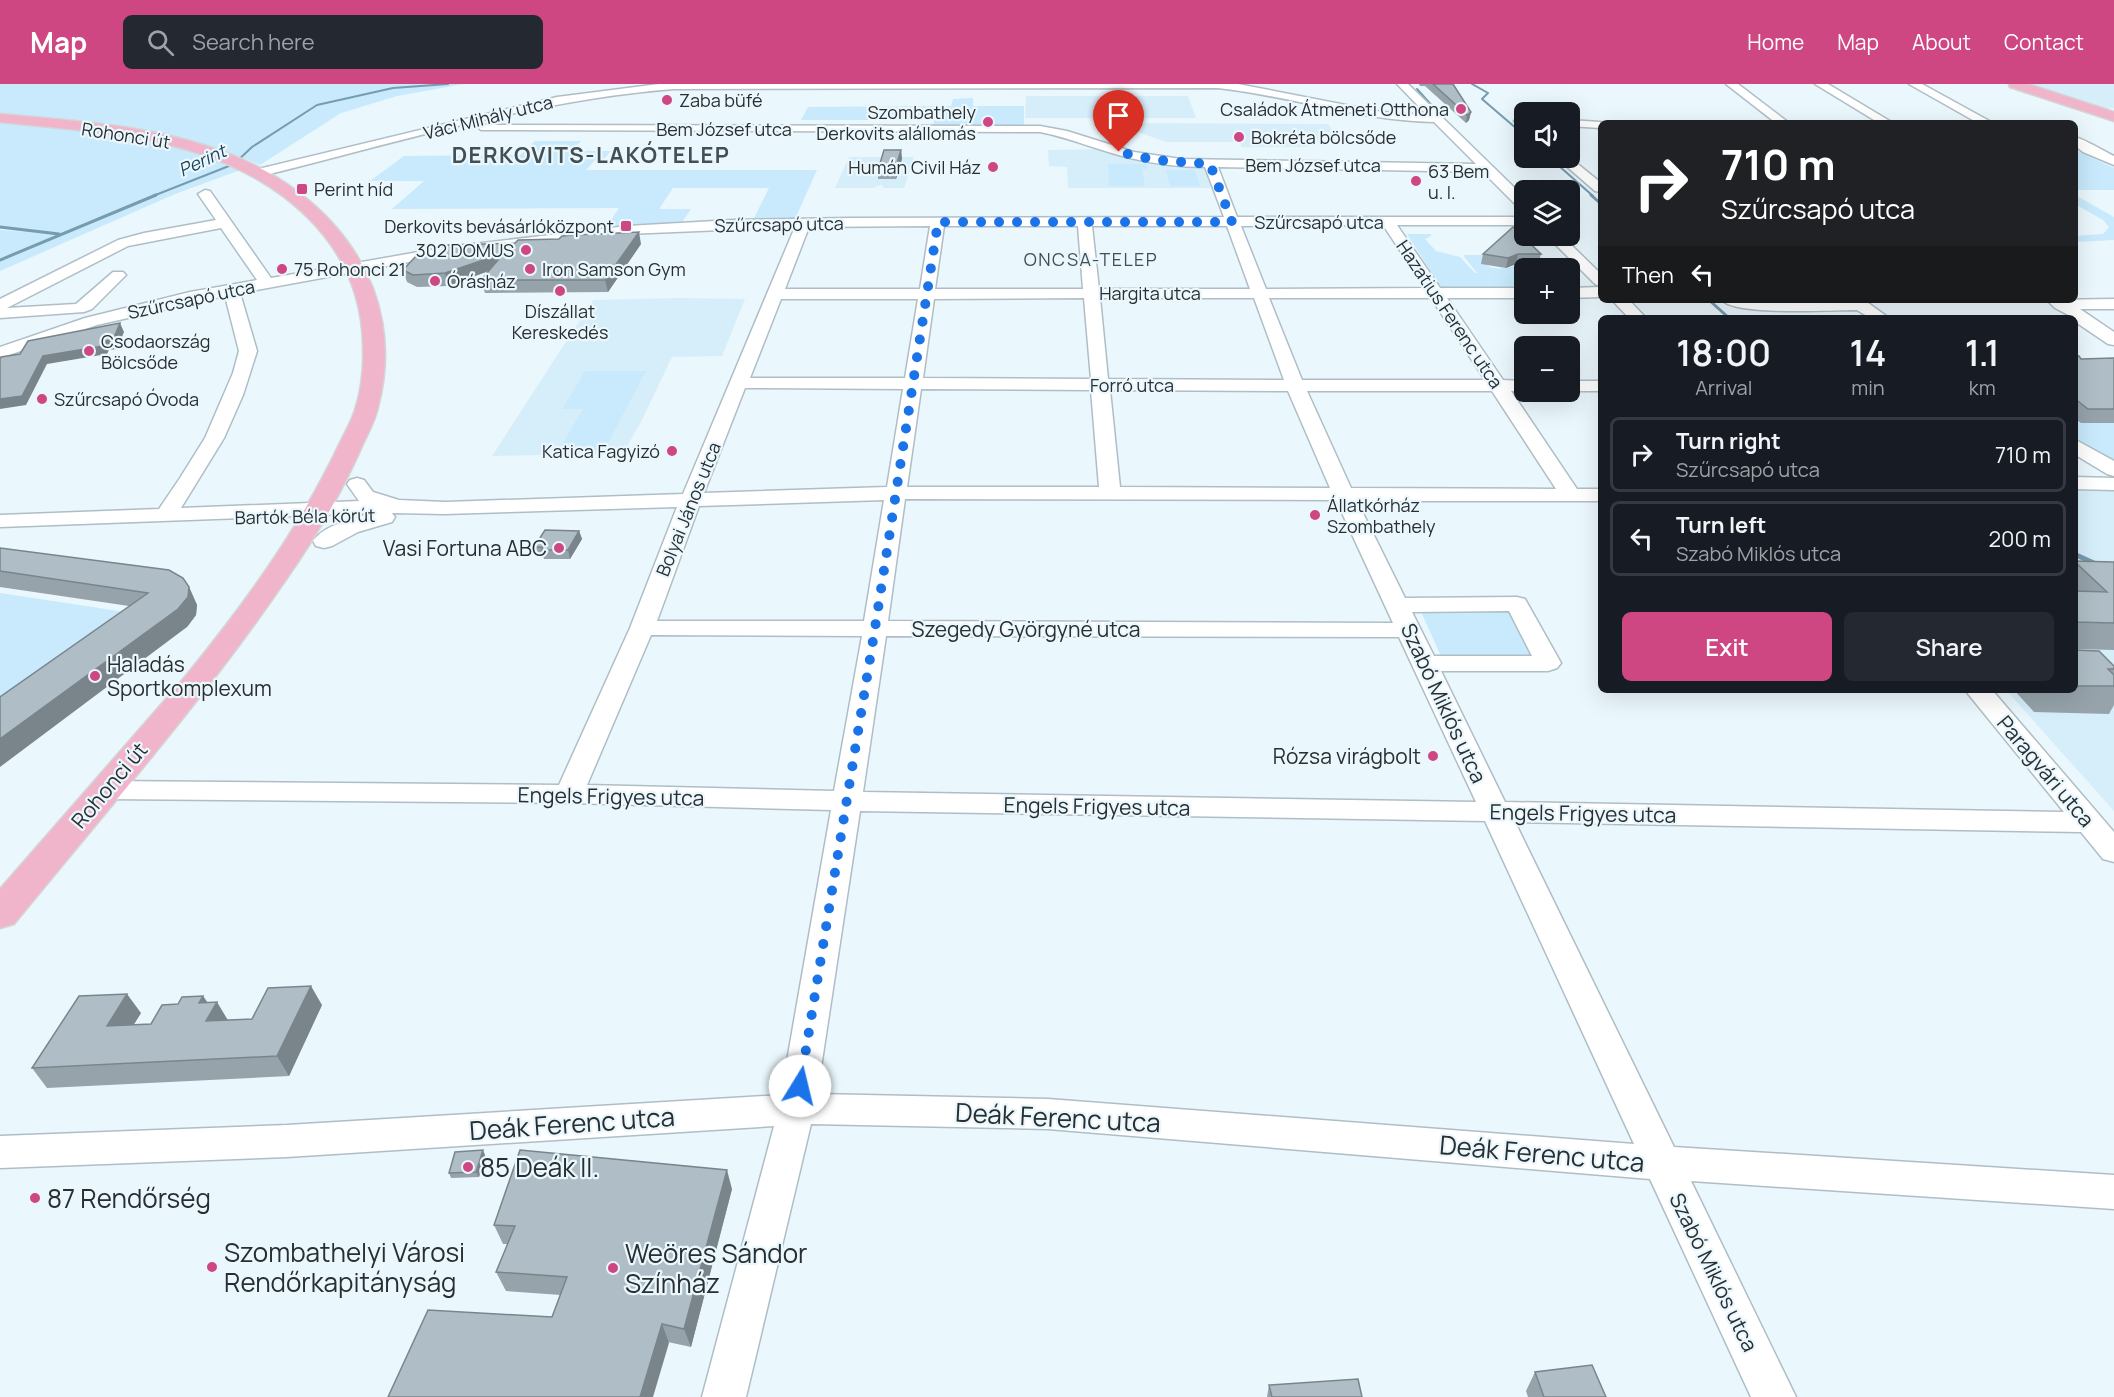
<!DOCTYPE html>
<html lang="en">
<head>
<meta charset="utf-8">
<style>
	body { margin:0; font-family:Manrope,sans-serif; background:#242831; color:#f1f3f6; height:100vh; display:flex; flex-direction:column; font-size:22px; white-space:nowrap }
	* { box-sizing:border-box; margin:0 }
	p { font-size:20px; color:#9ea1a6 }
	.icon { flex:none; width:33px; height:33px; fill:none; stroke:currentColor; stroke-width:2; stroke-linecap:round; stroke-linejoin:round }
	.map { position:relative; flex:1; overflow:hidden }
	.sheet { position:absolute; left:1598px; top:231px; width:480px; height:378px; display:flex; flex-direction:column; background:#171b24; border-radius:9px; box-shadow:0 6px 24px #0002 }
	.sheet>* { flex:none }
	.banner { position:absolute; left:1598px; top:36px; width:480px; height:183px; border-radius:9px; box-shadow:0 6px 24px #0002; background:#202124; color:#fff; overflow:hidden }
	.buttons { position:absolute; left:1514px; top:18px; display:grid; gap:12px }
	.buttons a { display:grid; place-items:center; width:66px; height:66px; border-radius:9px; background:#171b24; box-shadow:0 6px 24px #0002; font-size:30px }
	.pin { position:absolute; display:grid; place-items:center; width:51px; height:51px; color:#fff; margin:-62px -26px; border-radius:50% 50% 50% 0; rotate:-45deg; box-shadow:0 0 6px #0007 }
	.pin .icon { rotate:45deg }
	.me { position:absolute; width:66px; margin:-33px; rotate:9deg; stroke-linejoin:round; filter:drop-shadow(0 0 4px #0008) }
	.turn { display:flex; align-items:center; gap:21px; height:126px; padding:0 24px; font-size:27px }
	.turn .icon { width:78px; height:78px; stroke-width:2.5 }
	.turn b { display:block; font-size:42px; line-height:51px }
	.then { display:flex; align-items:center; height:57px; padding:0 24px; background:#0003; gap:12px; font-size:22px }
	.eta { display:flex; justify-content:space-evenly; align-items:center; height:102px; text-align:center }
	.eta b { font-size:36px; font-weight:600; line-height:42px }
	.primary-button { display:flex; gap:12px; margin-top:auto; padding:12px 24px }
	.primary-button a { flex:1; height:69px; border-radius:9px; background:#ce4682; color:#fff; font-size:24px; font-weight:600; line-height:69px; text-align:center }
	.primary-button a+a { background:#242831; color:#f1f3f6 }
	ul { padding:0; list-style:none }
	li { display:flex; align-items:center; gap:18px; height:75px; margin:0 12px 9px; padding:0 12px; border:3px solid #363941; border-radius:9px }
	li div { flex:1 }
	li b { display:block; font-size:22px }
	li em { font-style:normal }
	header { display:flex; align-items:center; gap:36px; box-sizing:border-box; height:84px; padding:0 30px; background:#ce4682; color:#fff }
	header strong { font-size:28px }
	nav { display:flex; gap:33px; margin-inline-start:auto; font-size:21px }
	.search { width:420px; height:54px; background:#242831; display:flex; align-items:center; gap:15px; box-sizing:border-box; padding:0 21px; border-radius:9px; color:#9ea1a6; font-size:22px }
	.map>svg:first-child { display:block }
	.built { fill:#d6eefa }
	.green { fill:#c8eafc }
	.lines { fill:none; stroke-linecap:round; stroke-linejoin:round }
	.stream-far2 { stroke:#769cae; stroke-width:2 }
	.stream-far1 { stroke:#769cae; stroke-width:3 }
	.stream { stroke:#769cae; stroke-width:5 }
	.minor-casing { stroke:#afbec6; stroke-width:3 }
	.major-casing { stroke:#d4d5d6; stroke-width:3 }
	.minor { fill:#fff; fill-rule:evenodd }
	.major { fill:#f0b5cb; fill-rule:evenodd }
	.wall { fill:#96a3aa }
	.shaded-wall { fill:#7a858b }
	.building { fill:#afbec6; stroke:#7a858b; stroke-width:1.5 }
	.route { stroke:#1a73e8; stroke-width:10; stroke-dasharray:0 18 }
	.poi-dot { fill:#ce4682; stroke:#eaf7fd; stroke-width:2 }
	.labels { text-anchor:middle; dominant-baseline:central; stroke-width:4.5; stroke-linejoin:round; paint-order:stroke }
	.far-poi-label { font-size:18px; fill:#282e31; stroke:#eaf7fd; text-anchor:start }
	.far-street-label { font-size:18px; fill:#282e31; stroke:#eaf7fd }
	.far-water-label { font-size:18px; font-style:italic; fill:#1a4356; stroke:#eaf7fd }
	.far-neighbourhood-label { font-size:18px; letter-spacing:1.5px; fill:#425056; stroke:#eaf7fd }
	.poi-label { font-size:21px; fill:#282e31; stroke:#eaf7fd; text-anchor:end }
	.street-label { font-size:21px; fill:#282e31; stroke:#eaf7fd }
	.far-district-label { font-size:22px; font-weight:bold; letter-spacing:1.5px; fill:#425056; stroke:#eaf7fd }
	.near-street-label { font-size:26px; fill:#282e31; stroke:#eaf7fd }
	.near-poi-label { font-size:26px; fill:#282e31; stroke:#eaf7fd; text-anchor:start }
</style>
</head>
<body>
<header>
<strong>Map</strong>
<div class="search"><svg class="icon" aria-label="search" viewBox="0 0 24 24"><circle cx="10" cy="10" r="6"/><path d="M15 15l6 6"/></svg>Search here</div>
<nav><a>Home</a><a>Map</a><a>About</a><a>Contact</a></nav>
</header>
<div class="map">
<svg width="2114" height="1313" viewBox="0 0 2114 1313">
	<rect width="100%" height="100%" fill="#eaf7fd"/>
	<!-- built -->
	<path class="built" d="M2030,0H2114V24L2103,25Z
		M1026,12H1188L1196,34H1025Z
		M1121,39L1328,40L1334,49L1307,63H1242L1240,58H1166L1122,42Z
		M1104,65L1175,81L1201,84L1205,85L1211,104H1068L1067,83L1049,82L1048,66Z
		M849,73H914L904,104H883V101L876,102L875,104H835Z
		M679,214L745,215L722,272L672,273L641,338L623,369L492,372L593,216Z
		M2075,405H2114V727L2006,606H2074Z"/>
	<!-- green -->
	<path class="green" d="M0,0H464L397,12L341,29L260,81C178,46 88,41 0,30Z
		M973,14V22H1024V43H933L934,36H801L808,23L951,22L953,15Z
		M0,37C83,46 165,53 243,85L175,110L0,187V146L25,148L0,145Z
		M535,57H581L572,67H611L603,76H595L586,86H817L795,135L753,136L769,104H673L659,125H691L680,141L607,142L619,124L392,125L424,97H370L404,72L520,71Z
		M2075,66L2114,84V106H2079L2075,104Z
		M1108,80H1146L1147,85H1140L1142,86L1145,102H1109Z
		M1166,86H1195L1200,102H1170Z
		M2075,111L2114,133V156L2075,158V152L2103,150L2109,143L2103,136L2075,120Z
		M1407,150H1431V152L1425,155L1436,167L1460,173L1475,189H1477L1463,171H1494L1482,177C1497,193 1513,177 1525,184L1524,206H1442Z
		M585,287H646L605,365L559,366L583,325H562Z
		M2074,321H2114V380L2075,354Z
		M0,509L145,531L0,634Z
		M1515,521L1545,577L1444,579L1419,523Z"/>
	<g class="lines">
		<!-- stream-far2 -->
		<path class="stream-far2" d="M1472,0L1488,9L1482,15L1524,51
			M1417,5L1434,24
			M1550,74L1593,112
			M153,112L234,80L252,63L317,21L393,4L448,0"/>
		<!-- stream-far1 -->
		<path class="stream-far1" d="M1591,111L1600,119
			M0,143L59,150
			M0,176L156,111
			M1709,216L1729,234"/>
		<!-- stream -->
		<path class="stream" d="M2074,470L2096,480"/>
		<defs>
			<path id="minor" d="M659,0H1238L1382,28L1427,31L1397,0H1408L1524,113V125L1519,124L1483,88L1218,83L1237,133H1524V141H1397L1440,204H1524V214H1447L1503,296L1524,297V307H1511L1577,405H1600V417H1357L1405,514L1517,513L1525,515L1561,579L1557,584L1548,587H1441L1505,718L2064,728L1965,606H1992L2114,748V778L2103,775L2081,748L1515,738L1674,1063L2114,1091V1125L1691,1097L1796,1313H1751L1650,1095L1048,1045L811,1040L746,1313H702L774,1042L287,1073L0,1084V1052L287,1041L781,1011L831,726L569,719L106,715L96,713L92,706L96,699L106,697L559,701L630,544L677,423L445,430L392,429L395,433L392,438L358,448L332,462L324,464L316,462L313,457C325,440 354,435 373,429L0,443V431L159,425L180,394L205,354L233,289L239,267L225,212L97,241L0,274V263L85,234L190,208L257,196L221,144L128,162L7,224L76,220L113,188H123L126,191L92,225L84,228L0,234V215L118,156L144,149L216,136L198,110L205,106L210,107L271,194L447,163L627,142L733,136L850,134L1224,133L1205,83C1180,83 1155,80 1130,74C1100,67 1071,54 1040,48L481,46L479,44L485,41L1040,42L1067,47L1134,68L1181,75L1476,80L1434,38C1361,37 1291,12 1218,4L674,5C533,16 395,59 258,93L252,89L254,86L557,13ZM1383,141L1425,204L1266,205L1241,142ZM930,142L920,205H785L809,143ZM944,142H1078L1083,205H935ZM1092,142H1227L1250,205H1099ZM795,143L683,410L445,418L399,416L373,408L364,396L357,394L350,396L347,400L359,417L181,424L224,354L243,311L257,267L240,209L447,171L627,150ZM1084,214L1091,295L923,294L934,215ZM1100,214H1254L1284,296L1108,295ZM1269,214H1431L1485,296H1302ZM781,215H918L905,294H750ZM745,304L903,305L887,403L704,409ZM921,305L1091,306L1099,403H907ZM1110,306L1288,307L1330,404L1120,403ZM1307,307H1492L1556,405L1351,404ZM905,415L1336,416L1393,539L888,537ZM884,416L864,537H657L699,422ZM1509,527L1532,572H1434L1412,528ZM651,551L862,552L834,707L587,701ZM886,552L1399,553L1476,718L863,708ZM860,727L1485,737L1634,1060L1048,1015L817,1010Z
				M1726,0H1738L1789,39H1776Z
				M1815,0H1828L1893,39H1879Z
				M1909,0H1922L1993,39H1978Z
				M1524,33V44L1514,37Z
				M1569,36L1600,38L1604,39H1600V44L1569,42Z
				M2074,53C2081,53 2105,68 2114,72V81L2083,68L2074,61Z
				M1569,73L1600,98V108L1595,107L1557,74Z
				M1547,152H1562L1600,189V202L1595,200Z
				M1600,203V213L1569,214V204Z
				M2114,215V225H2080L2114,248V261L2108,260L2074,237V234L2055,224L2047,216Z
				M1612,216H1629L1646,234H1629Z
				M1722,216H1864L1889,234H1870L1857,226C1833,226 1735,232 1722,216Z
				M1569,297H1600V307H1569Z
				M2074,355L2114,377V392L2107,390L2074,370Z
				M2074,393L2114,394V406L2074,405Z"/>
			<path id="major" d="M2009,0H2028L2114,28V37L2010,3Z
				M0,30C75,37 152,41 224,68C332,108 409,204 378,323C375,337 368,349 362,362C341,410 315,454 285,497C202,618 106,727 14,840L0,844V805L180,599C240,526 297,449 338,363C344,350 351,339 355,326C362,305 364,280 363,259C360,157 280,93 188,66C127,48 63,45 0,38Z"/>
		</defs>
		<!-- minor casing -->
		<use href="#minor" class="minor-casing"/>
		<!-- major casing -->
		<use href="#major" class="major-casing"/>
		<!-- minor -->
		<use href="#minor" class="minor"/>
		<!-- major -->
		<use href="#major" class="major"/>
	</g>
	<!-- wall -->
	<path class="wall" d="M1419,0H1453L1471,28L1469,36L1466,39L1425,2H1420Z
		M901,66L902,75L896,95H878V86Z
		M641,160L608,208L485,209L481,196L489,187L448,202L417,203L407,198L403,186L437,171Z
		M1483,170H1541L1538,180H1516L1506,184L1481,180Z
		M2074,272L2081,275L2114,274V339H2081L2074,334Z
		M579,447L582,455L570,475H544L543,472H537L534,463Z
		M0,464L189,503L197,521L196,531L187,543L129,522L0,503Z
		M2074,477L2114,478V566L2074,565Z
		M2074,566L2114,582V621L2109,630L2034,628L2014,606H2074Z
		M203,912L208,919L228,936L252,935L322,921L289,992L47,1004L32,984L141,929L134,940H151L178,920Z
		M485,1071L479,1093L451,1094L449,1089Z
		M732,1105L691,1263L552,1233L561,1211L506,1207L496,1188L508,1160H503L494,1141Z
		M1535,1288L1606,1313H1528L1526,1307Z
		M1269,1301L1362,1313H1267Z"/>
	<!-- shaded-wall -->
	<path class="shaded-wall" d="M1471,28L1469,36L1466,39L1467,31Z
		M901,66L902,75L896,95L895,86Z
		M639,148L641,160L608,208L605,196Z
		M504,169L507,180L448,202L445,189Z
		M1518,170L1516,180L1506,184L1508,174Z
		M120,239L124,248L117,265L109,266L107,270L47,280L26,321L0,325V315L43,272L105,257Z
		M579,447L582,455L570,475L568,466Z
		M189,503L197,521L196,531L187,543L0,683V655Z
		M311,902L322,921L289,992L277,972Z
		M127,910L141,929L121,961L107,942Z
		M203,912L212,926L217,918L229,938L206,937L199,919Z
		M483,1066L485,1071L479,1093L476,1088Z
		M727,1086L732,1105L691,1263L684,1245Z
		M662,1240L669,1259L653,1313H640Z"/>
	<!-- building -->
	<path class="building" d="M1433,0H1453L1471,28L1467,31Z
		M884,66H901L895,86H878Z
		M1513,143L1541,170H1518L1508,174L1483,170Z
		M639,148L605,196H481L504,169L445,189L413,191L403,186L417,171H437L447,161L515,159L518,156L559,155L562,152L574,151Z
		M120,239L113,256L105,257L103,262L43,272L22,312L0,315V275L1,273L20,270L28,257Z
		M2074,272H2079L2081,275L2114,274V325H2088L2074,314Z
		M545,446L579,447L568,466H542L543,463H534Z
		M0,464L169,486L183,494L189,503L188,513L178,525L0,655V613L148,509L0,487Z
		M2074,477L2114,478V539L2075,538L2074,537V507L2107,508Z
		M2074,566L2099,567L2114,582V585H2108L2114,591V602H2074Z
		M311,902L277,972L32,984L79,912L127,910L107,942L151,940L162,921L178,920L182,913L203,912L199,919L217,918L206,937L252,935L268,904Z
		M483,1066L476,1088L449,1089L455,1068Z
		M520,1066L727,1086L684,1245L662,1240L640,1313H388L428,1226L552,1233L567,1193L496,1188L515,1142L494,1141Z
		M1592,1281L1606,1313H1544L1535,1288Z
		M1358,1295L1362,1313H1272L1269,1301Z"/>
	<g class="lines">
		<!-- route -->
		<path class="route" d="M800,1002L875,544L938,138H1232L1210,80L1155,76L1119,68"/>
	</g>
	<!-- markers -->
	<g class="poi-dot">
		<circle cx="667" cy="16" r="6"/>
		<circle cx="1461" cy="25" r="6"/>
		<circle cx="988" cy="38" r="6"/>
		<circle cx="1239" cy="53" r="6"/>
		<circle cx="993" cy="83" r="6"/>
		<circle cx="1416" cy="97" r="6"/>
		<rect x="296" y="99" width="12" height="12" rx="3"/>
		<rect x="620" y="136" width="12" height="12" rx="3"/>
		<circle cx="526" cy="166" r="6"/>
		<circle cx="282" cy="185" r="6"/>
		<circle cx="530" cy="185" r="6"/>
		<circle cx="435" cy="197" r="6"/>
		<circle cx="560" cy="207" r="6"/>
		<circle cx="89" cy="267" r="6"/>
		<circle cx="42" cy="315" r="6"/>
		<circle cx="672" cy="367" r="6"/>
		<circle cx="1315" cy="431" r="6"/>
		<circle cx="559" cy="464" r="6"/>
		<circle cx="95" cy="592" r="6"/>
		<circle cx="1433" cy="672" r="6"/>
		<circle cx="468" cy="1083" r="6"/>
		<circle cx="35" cy="1114" r="6"/>
		<circle cx="212" cy="1183" r="6"/>
		<circle cx="613" cy="1184" r="6"/>
	</g>
	<g class="labels">
		<!-- far-poi labels -->
		<g class="far-poi-label">
			<text x="679" y="16">Zaba büfé</text>
			<text x="1449" y="25" text-anchor="end">Családok Átmeneti Otthona</text>
			<text x="976" y="28" text-anchor="end">Szombathely<tspan x="976" dy="21">Derkovits alállomás</tspan></text>
			<text x="1251" y="53">Bokréta bölcsőde</text>
			<text x="981" y="83" text-anchor="end">Humán Civil Ház</text>
			<text x="1428" y="87">63 Bem<tspan x="1428" dy="21">u. I.</tspan></text>
			<text x="314" y="105">Perint híd</text>
			<text x="614" y="142" text-anchor="end">Derkovits bevásárlóközpont</text>
			<text x="514" y="166" text-anchor="end">302 DOMUS</text>
			<text x="294" y="185">75 Rohonci 21</text>
			<text x="542" y="185">Iron Samson Gym</text>
			<text x="447" y="197">Órásház</text>
			<text x="560" y="227" text-anchor="middle">Díszállat<tspan x="560" dy="21">Kereskedés</tspan></text>
			<text x="101" y="257">Csodaország<tspan x="101" dy="21">Bölcsőde</tspan></text>
			<text x="54" y="315">Szűrcsapó Óvoda</text>
			<text x="660" y="367" text-anchor="end">Katica Fagyizó</text>
			<text x="1327" y="421">Állatkórház<tspan x="1327" dy="21">Szombathely</tspan></text>
		</g>
		<!-- far-street labels -->
		<g class="far-street-label">
			<text transform="translate(488 33) rotate(-14)">Váci Mihály utca</text>
			<text x="724" y="45">Bem József utca</text>
			<text transform="translate(126 51) rotate(9)">Rohonci út</text>
			<text x="1313" y="81">Bem József utca</text>
			<text x="1319" y="138">Szűrcsapó utca</text>
			<text transform="translate(779 140) rotate(-1)">Szűrcsapó utca</text>
			<text x="1150" y="209">Hargita utca</text>
			<text transform="translate(191 215) rotate(-12)">Szűrcsapó utca</text>
			<text transform="translate(1450 230) rotate(56)">Hazatius Ferenc utca</text>
			<text x="1132" y="301">Forró utca</text>
			<text transform="translate(688 425) rotate(-68)">Bolyai János utca</text>
			<text transform="translate(305 432) rotate(-1)">Bartók Béla körút</text>
		</g>
		<!-- far-water labels -->
		<g class="far-water-label">
			<text transform="translate(202 76) rotate(-25)">Perint</text>
		</g>
		<!-- far-neighbourhood labels -->
		<g class="far-neighbourhood-label">
			<text x="1091" y="175">ONCSA-TELEP</text>
		</g>
		<!-- poi labels -->
		<g class="poi-label">
			<text x="547" y="464">Vasi Fortuna ABC</text>
			<text x="107" y="580" text-anchor="start">Haladás<tspan x="107" dy="24">Sportkomplexum</tspan></text>
			<text x="1421" y="672">Rózsa virágbolt</text>
		</g>
		<!-- street labels -->
		<g class="street-label">
			<text x="1026" y="545">Szegedy Györgyné utca</text>
			<text transform="translate(1444 619) rotate(65)">Szabó Miklós utca</text>
			<text transform="translate(2046 687) rotate(50)">Paragvári utca</text>
			<text transform="translate(109 701) rotate(-50)">Rohonci út</text>
			<text transform="translate(611 712) rotate(1)">Engels Frigyes utca</text>
			<text transform="translate(1097 722) rotate(1)">Engels Frigyes utca</text>
			<text transform="translate(1583 729) rotate(1)">Engels Frigyes utca</text>
			<text transform="translate(1714 1188) rotate(64)">Szabó Miklós utca</text>
		</g>
		<!-- far-district labels -->
		<g class="far-district-label">
			<text x="591" y="71">DERKOVITS-LAKÓTELEP</text>
		</g>
		<!-- near-street labels -->
		<g class="near-street-label">
			<text transform="translate(1058 1033) rotate(3)">Deák Ferenc utca</text>
			<text transform="translate(572 1039) rotate(-4)">Deák Ferenc utca</text>
			<text transform="translate(1542 1069) rotate(5)">Deák Ferenc utca</text>
		</g>
		<!-- near-poi labels -->
		<g class="near-poi-label">
			<text x="480" y="1083">85 Deák II.</text>
			<text x="47" y="1114">87 Rendőrség</text>
			<text x="224" y="1168">Szombathelyi Városi<tspan x="224" dy="30">Rendőrkapitányság</tspan></text>
			<text x="625" y="1169">Weöres Sándor<tspan x="625" dy="30">Színház</tspan></text>
		</g>
	</g>
</svg>
<div class="buttons">
<a><svg class="icon" aria-label="sound" viewBox="0 0 24 24"><path d="M4 9h4l5-4v14l-5-4H4zM17 9q2 3 0 6"/></svg></a>
<a><svg class="icon" aria-label="layers" viewBox="0 0 24 24"><path d="M12 4l9 5-9 5-9-5zM3 14l9 5 9-5"/></svg></a>
<a>+</a>
<a>−</a>
</div>
<div class="pin" style="left:1119px;top:68px;background:#d93025"><svg class="icon" aria-label="arrive" viewBox="0 0 24 24"><path d="M6 21V4h12l-3 4 3 4H6"/></svg></div>
<svg class="me" style="left:800px;top:1002px" viewBox="-20 -20 40 40"><circle r="19" fill="#fff"/><path d="M0-13L10 11 0 6-10 11z" fill="#1a73e8"/></svg>
<div class="banner">
<div class="turn"><svg class="icon" aria-label="right" viewBox="0 0 24 24"><path d="M7 20v-9h11M14 6l5 5-5 5"/></svg><div><b>710 m</b>Szűrcsapó utca</div></div>
<div class="then">Then<svg class="icon" aria-label="left" viewBox="0 0 24 24"><path d="M17 20v-9H6M10 6l-5 5 5 5"/></svg></div>
</div>
<section class="sheet">
<div class="eta">
<div><b>18:00</b><p>Arrival</p></div>
<div><b>14</b><p>min</p></div>
<div><b>1.1</b><p>km</p></div>
</div>
<ul>
<li><svg class="icon" aria-label="right" viewBox="0 0 24 24"><path d="M7 20v-9h11M14 6l5 5-5 5"/></svg><div><b>Turn right</b><p>Szűrcsapó utca</p></div><em>710 m</em></li>
<li><svg class="icon" aria-label="left" viewBox="0 0 24 24"><path d="M17 20v-9H6M10 6l-5 5 5 5"/></svg><div><b>Turn left</b><p>Szabó Miklós utca</p></div><em>200 m</em></li>
</ul>
<div class="primary-button"><a>Exit</a><a>Share</a></div>
</section>
</div>
</body>
</html>
